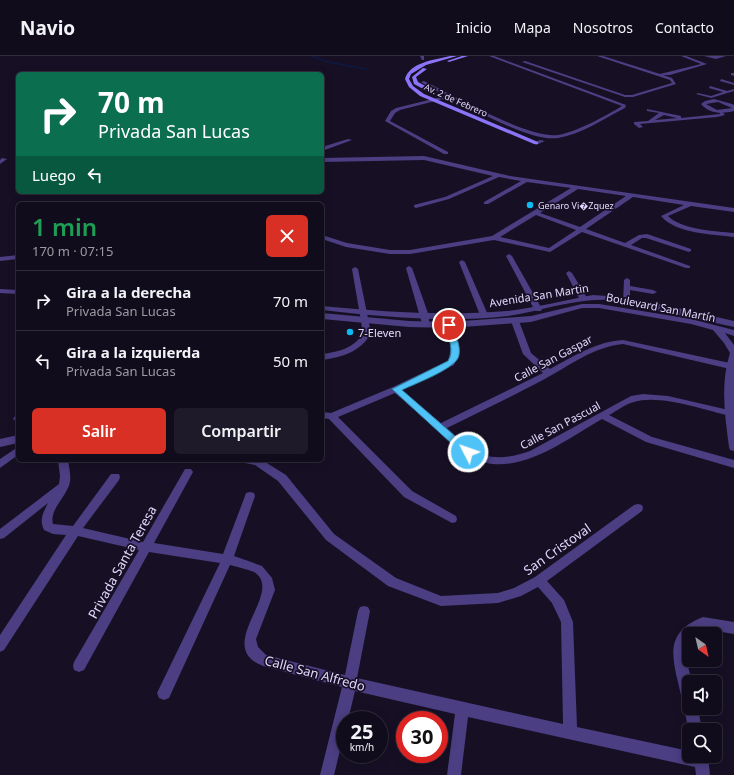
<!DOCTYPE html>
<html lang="es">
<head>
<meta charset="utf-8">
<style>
	body { margin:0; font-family:"Noto Sans",sans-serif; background:#1e1a29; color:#f1f3f6; height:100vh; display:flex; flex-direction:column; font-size:15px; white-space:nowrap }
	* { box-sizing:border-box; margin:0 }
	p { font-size:13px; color:#9c9ba3 }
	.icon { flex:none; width:22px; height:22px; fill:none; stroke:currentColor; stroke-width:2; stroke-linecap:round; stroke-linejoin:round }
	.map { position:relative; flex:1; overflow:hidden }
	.sheet { position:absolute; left:16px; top:146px; width:308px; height:260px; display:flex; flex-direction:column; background:#110c1c; border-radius:6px; box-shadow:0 2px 10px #0003,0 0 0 1px #302c3b }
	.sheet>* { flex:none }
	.banner { position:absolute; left:16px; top:16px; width:308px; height:122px; border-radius:6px; box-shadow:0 2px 10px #0003,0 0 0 1px #302c3b; background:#0b6e4f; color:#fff; overflow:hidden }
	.needle { width:26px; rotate:146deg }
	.buttons { position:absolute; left:682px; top:571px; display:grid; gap:8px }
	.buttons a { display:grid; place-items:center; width:40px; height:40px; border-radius:6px; background:#110c1c; box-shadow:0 2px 10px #0003,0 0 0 1px #302c3b; font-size:20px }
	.speed { position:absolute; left:336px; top:655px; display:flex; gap:8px; font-size:20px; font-weight:700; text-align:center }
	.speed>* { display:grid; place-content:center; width:52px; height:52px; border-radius:50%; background:#110c1c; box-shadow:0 2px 10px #0003,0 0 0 1px #302c3b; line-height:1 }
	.speed small { font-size:10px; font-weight:400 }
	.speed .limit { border:6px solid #d22; background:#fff; color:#111 }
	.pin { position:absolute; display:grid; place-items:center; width:34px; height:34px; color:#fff; margin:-17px; border:2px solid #fff; border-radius:50%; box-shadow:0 1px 4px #0007 }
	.me { position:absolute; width:44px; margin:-22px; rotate:311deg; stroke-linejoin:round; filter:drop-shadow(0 0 3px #0008) }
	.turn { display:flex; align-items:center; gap:14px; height:84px; padding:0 16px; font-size:18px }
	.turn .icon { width:52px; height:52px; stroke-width:2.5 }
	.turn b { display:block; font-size:28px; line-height:34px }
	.then { display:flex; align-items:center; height:38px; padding:0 16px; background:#0003; gap:8px; font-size:15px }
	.round { display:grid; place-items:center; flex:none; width:42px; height:42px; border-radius:6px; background:#1e1a29 }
	.headline { display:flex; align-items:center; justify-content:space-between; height:68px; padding:0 16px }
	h1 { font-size:24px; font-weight:600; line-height:30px; color:#1e9e55 }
	.primary-button { display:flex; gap:8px; margin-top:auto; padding:8px 16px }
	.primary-button a { flex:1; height:46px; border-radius:6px; background:#d93025; color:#fff; font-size:16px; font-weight:600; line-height:46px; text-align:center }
	.primary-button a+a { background:#1e1a29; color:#f1f3f6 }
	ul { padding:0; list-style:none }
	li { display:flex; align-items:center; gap:12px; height:60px; padding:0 16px; border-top:1px solid #302c3b }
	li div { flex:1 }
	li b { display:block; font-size:15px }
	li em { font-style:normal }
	header { display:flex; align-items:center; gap:24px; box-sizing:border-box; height:56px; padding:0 20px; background:#110c1c; border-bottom:1px solid #302c3b }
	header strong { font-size:19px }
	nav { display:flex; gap:22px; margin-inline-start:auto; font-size:14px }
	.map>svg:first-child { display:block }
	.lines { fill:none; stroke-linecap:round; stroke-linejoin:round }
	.stream { stroke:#0d1942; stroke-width:1.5 }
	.minor { fill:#4b3e82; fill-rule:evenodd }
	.tertiary { fill:#4b3e82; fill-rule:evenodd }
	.secondary { fill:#8a74f7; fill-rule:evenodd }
	.route { fill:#4fc3f7; stroke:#337fa1 }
	.poi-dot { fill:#0ebaf2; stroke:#171025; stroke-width:1.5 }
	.labels { text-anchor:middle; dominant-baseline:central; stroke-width:3.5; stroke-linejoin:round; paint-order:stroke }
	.far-street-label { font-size:9px; fill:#e1d7fd; stroke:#171025 }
	.far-poi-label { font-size:9px; fill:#e1d7fd; stroke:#171025; text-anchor:start }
	.street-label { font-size:11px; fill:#e1d7fd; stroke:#171025 }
	.poi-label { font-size:11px; fill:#e1d7fd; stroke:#171025; text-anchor:start }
	.near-street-label { font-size:13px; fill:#e1d7fd; stroke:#171025 }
</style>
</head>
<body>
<header>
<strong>Navio</strong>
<nav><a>Inicio</a><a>Mapa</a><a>Nosotros</a><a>Contacto</a></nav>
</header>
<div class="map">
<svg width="734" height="719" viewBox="0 0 734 719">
	<rect width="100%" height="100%" fill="#171025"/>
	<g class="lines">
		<!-- stream -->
		<path class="stream" d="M312,0L328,6L366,13"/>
		<!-- minor -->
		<path class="minor" d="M420,0H424V4H422Z
			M489,0H494L626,49L625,52C603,63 582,78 558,82C531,86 473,53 448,40C439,36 429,32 421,26L424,25C453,39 528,83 558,79C574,77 608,59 622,50Z
			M597,0H603L660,18L701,8L681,0H686L707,8L670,19H663L672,22L676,28L633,41H625L522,6L525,5L625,39H632L672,27L670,24Z
			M704,0H726L716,3Z
			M731,17H734V20L731,19Z
			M721,23L734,27V29L720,25Z
			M710,30L727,35L734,33V35L711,42L696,38L698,37L711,40L723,36L709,32Z
			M445,40L447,42L400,54L395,57L390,65L448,96V98H444L385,65L391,55L396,52Z
			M647,53L681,60V62L720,58L719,55L721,54L725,59L717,61L640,68L643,71L639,72L634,68V66L648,65L659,57L647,55ZM664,59L677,62H678L655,64Z
			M348,83L352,84L322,95V91Z
			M424,100L510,120L734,152V156L691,150L668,160C682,174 715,175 734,177V181C712,178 676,178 661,160L684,149L633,141L586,173L625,187L639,179L647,178L691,193V195L689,196L646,182H642L631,189L690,210V212H686L582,176L550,196L494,184L410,198H390L346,191L322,183V179L347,187L390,194H410L492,180L571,132L527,126L488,148H484V146L521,125L499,121L449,143L416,152L414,151V149L445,141L493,120L424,104L322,106V102ZM578,133L626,140L580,171L540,157ZM536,159L576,174L549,192L500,181Z
			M2,102L7,103L0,108V104Z
			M509,198L512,200L542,253L541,255H535L534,253L506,200Z
			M18,199V203L0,205V201Z
			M462,204L465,206L488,259L487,261H484L480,259L459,206Z
			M409,210L412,212L429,260V271H423L406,212Z
			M355,211L358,213L371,277C361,296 342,301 322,304V298C338,296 355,292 363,277L352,213Z
			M569,215L572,217L587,242L586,244H580L579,242L566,217Z
			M627,222L630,224V230L653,234L657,236L653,238L630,234V245L629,247H623L624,224Z
			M0,233L18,234V238L0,237Z
			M512,263H518L519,265L531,297L550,313C574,300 595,286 623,284L730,307L734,310L730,313L623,288C593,291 569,310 543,324C511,341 479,356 447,372C455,379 463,387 471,393C488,405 511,402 530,395L631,340L643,338L668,340L733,355L734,358L730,360C704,354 659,338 634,346C625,348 617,355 609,359L652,381L734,404V412L646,386L602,363C563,385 512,427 466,399C457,394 450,386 443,379C427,365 411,351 395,337L338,361L412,435L456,460L457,463L456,466L452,467L404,441L329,363L322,362V356L331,357L393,331L448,305L451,293L445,269L449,267L453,269C457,283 462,295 454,309L402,334L441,367L543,317L523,298L511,265Z
			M18,359V366L13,363L15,360Z
			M18,391V399L0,412V403Z
			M58,404H68C69,411 71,419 70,426C67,441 49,453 53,468L73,470L111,418H119L120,421L119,424L83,472L143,486L185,413H191L193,416L154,487L223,498L245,440L246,437L250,436L254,437L255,440L234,500L262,510L272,522L275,534L256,583L258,591L266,599L345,619L358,555L360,551L364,550L368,551L370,555L357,622L563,668L561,566L552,547L538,531L521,540L498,547L441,550L388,530L326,484L278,425L255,409L245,407L243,404H262L286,419L334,478L396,522L441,540L498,537L514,532L535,521L634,449L638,448L642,449L643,452L642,455L547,525L564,544L573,566L577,671L689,695V700H708L710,719H696L695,711L468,661L461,719H447L455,658L355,635L348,664H345V674L334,719H320L342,631L263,610C212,590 286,536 254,516C247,513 237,511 230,509L169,642L164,644L159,642L157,637L220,507L149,496L84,614L79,616L74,614L73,610L74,606L139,494L78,480L4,594L0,596V579L66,479L53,478L44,474C39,464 43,457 48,447L4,482L0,483V473L59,428L60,420Z
			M703,561L734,566V578L704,573L693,578H689C689,583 686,586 686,590C685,602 689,614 692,626H689V652H698L702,674H689V676L684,652L685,649L682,644C675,608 659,578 703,561Z"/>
		<!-- tertiary -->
		<path class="tertiary" d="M714,43L732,48L734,49V55C723,58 709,58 701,48L705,45ZM718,46L732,52L717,54L706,48Z
			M540,84L545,85L536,89L533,87Z
			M593,239C640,241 688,255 734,265V271L610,244C575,242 542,255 508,260C446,267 384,261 322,254V250C384,256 445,260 507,255C535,252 565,244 593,239Z
			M582,248H599L691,263L734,274V280L725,277L734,289V395L730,394L729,391C725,360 720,328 730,297L724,287L713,274L691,268L599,252H582L531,266L449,272L409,271L322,263V257L409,265L449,266L531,260Z
			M18,379V387L0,391V383Z"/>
		<!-- secondary -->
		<path class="secondary" d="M450,0H457L426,9L411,18L409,23L413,30L424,38L538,86V88H534L420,40L409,31L405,23C410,6 434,4 450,0Z
			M462,0H468L449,6L447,5Z
			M423,12L427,13L416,21L418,26L431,33V35H427L414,28L412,21Z"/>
	</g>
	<!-- route -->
	<path class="route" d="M446,267L453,269C455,278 461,290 459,299C458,312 414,328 402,334L471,394L472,396L468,400L464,399L392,333L448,305C455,295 448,280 445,269Z"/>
	<!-- markers -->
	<g class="poi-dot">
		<circle cx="530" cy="149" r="4"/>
		<circle cx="350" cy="276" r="4"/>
	</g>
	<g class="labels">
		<!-- far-street labels -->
		<g class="far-street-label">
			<text transform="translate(456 44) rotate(24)">Av. 2 de Febrero</text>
		</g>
		<!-- far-poi labels -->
		<g class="far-poi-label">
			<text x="538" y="149">Genaro Vi�Zquez</text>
		</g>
		<!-- street labels -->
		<g class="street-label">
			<text transform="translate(539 239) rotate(-9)">Avenida San Martin</text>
			<text transform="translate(661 251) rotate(11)">Boulevard San Martín</text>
			<text transform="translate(553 302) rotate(-28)">Calle San Gaspar</text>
			<text transform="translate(560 369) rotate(-28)">Calle San Pascual</text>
		</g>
		<!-- poi labels -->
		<g class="poi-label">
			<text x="358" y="276">7-Eleven</text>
		</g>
		<!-- near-street labels -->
		<g class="near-street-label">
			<text transform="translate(557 493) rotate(-35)">San Cristoval</text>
			<text transform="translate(122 506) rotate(-61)">Privada Santa Teresa</text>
			<text transform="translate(315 617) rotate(15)">Calle San Alfredo</text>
		</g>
	</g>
</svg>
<div class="buttons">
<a><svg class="needle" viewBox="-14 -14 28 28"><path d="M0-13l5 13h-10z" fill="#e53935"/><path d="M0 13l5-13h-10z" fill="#9c9ba3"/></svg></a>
<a><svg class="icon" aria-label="sound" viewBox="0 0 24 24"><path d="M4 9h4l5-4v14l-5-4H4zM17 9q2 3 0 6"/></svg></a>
<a><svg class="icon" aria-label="search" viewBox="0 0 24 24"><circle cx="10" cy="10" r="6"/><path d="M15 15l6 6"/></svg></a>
</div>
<div class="speed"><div>25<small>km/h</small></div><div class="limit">30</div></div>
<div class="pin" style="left:449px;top:269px;background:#d93025"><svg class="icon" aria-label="arrive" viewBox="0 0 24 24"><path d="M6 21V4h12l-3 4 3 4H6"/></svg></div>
<svg class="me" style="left:468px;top:396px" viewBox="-20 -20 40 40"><circle r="17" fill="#4fc3f7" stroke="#fff" stroke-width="3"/><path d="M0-11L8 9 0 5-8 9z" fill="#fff"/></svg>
<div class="banner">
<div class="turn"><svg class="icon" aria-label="right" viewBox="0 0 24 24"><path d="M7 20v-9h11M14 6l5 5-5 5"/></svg><div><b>70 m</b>Privada San Lucas</div></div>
<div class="then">Luego<svg class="icon" aria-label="left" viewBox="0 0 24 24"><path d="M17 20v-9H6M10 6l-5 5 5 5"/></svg></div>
</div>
<section class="sheet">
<div class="headline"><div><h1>1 min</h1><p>170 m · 07:15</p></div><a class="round" style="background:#d93025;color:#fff"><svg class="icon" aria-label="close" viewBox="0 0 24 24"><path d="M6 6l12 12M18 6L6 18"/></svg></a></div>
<ul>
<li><svg class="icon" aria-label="right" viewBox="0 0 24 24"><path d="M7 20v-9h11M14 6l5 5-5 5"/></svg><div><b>Gira a la derecha</b><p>Privada San Lucas</p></div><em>70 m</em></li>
<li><svg class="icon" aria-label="left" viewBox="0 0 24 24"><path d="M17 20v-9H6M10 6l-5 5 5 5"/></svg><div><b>Gira a la izquierda</b><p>Privada San Lucas</p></div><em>50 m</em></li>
</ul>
<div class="primary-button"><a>Salir</a><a>Compartir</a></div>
</section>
</div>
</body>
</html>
